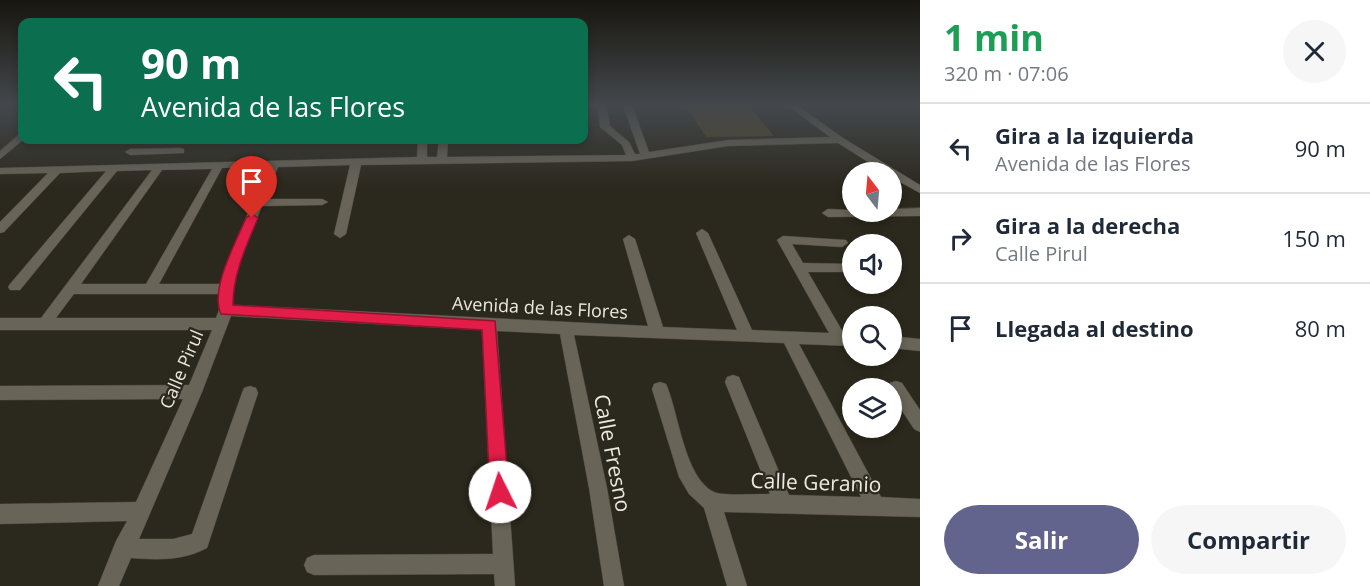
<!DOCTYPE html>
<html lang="es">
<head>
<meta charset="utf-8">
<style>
	body { margin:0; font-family:"Open Sans",sans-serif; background:#f6f6f7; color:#1f2937; height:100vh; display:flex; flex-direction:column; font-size:22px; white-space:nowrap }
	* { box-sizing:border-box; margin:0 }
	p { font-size:20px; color:#747a83 }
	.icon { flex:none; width:33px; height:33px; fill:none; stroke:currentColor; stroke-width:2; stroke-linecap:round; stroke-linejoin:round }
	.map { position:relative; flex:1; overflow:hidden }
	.details { display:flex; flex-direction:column; background:#fff; width:450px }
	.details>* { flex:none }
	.top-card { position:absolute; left:18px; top:18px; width:570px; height:126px; border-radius:12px; box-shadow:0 3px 9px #0003; background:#0b6e4f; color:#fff; overflow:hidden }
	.needle { width:39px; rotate:344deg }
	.tools { position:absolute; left:842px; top:162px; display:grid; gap:12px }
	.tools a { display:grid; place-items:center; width:60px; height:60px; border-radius:50%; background:#fff; box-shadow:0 3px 9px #0003; font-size:30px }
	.pin { position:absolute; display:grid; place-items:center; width:51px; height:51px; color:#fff; margin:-62px -26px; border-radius:50% 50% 50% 0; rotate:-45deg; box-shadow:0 0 6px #0007 }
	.pin .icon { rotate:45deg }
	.me { position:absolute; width:66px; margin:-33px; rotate:356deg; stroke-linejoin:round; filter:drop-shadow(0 0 4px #0008) }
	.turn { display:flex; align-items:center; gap:21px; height:126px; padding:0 24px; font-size:27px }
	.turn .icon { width:78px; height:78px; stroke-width:2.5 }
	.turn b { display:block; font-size:42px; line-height:51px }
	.round { display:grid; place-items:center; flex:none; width:63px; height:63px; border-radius:32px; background:#f6f6f7 }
	.head { display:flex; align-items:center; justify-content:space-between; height:102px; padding:0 24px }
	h1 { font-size:36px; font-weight:700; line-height:45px; color:#1e9e55 }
	.primary-button { display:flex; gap:12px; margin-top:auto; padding:12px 24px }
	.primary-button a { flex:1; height:69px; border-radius:36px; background:#63648e; color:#fff; font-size:24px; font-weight:700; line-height:69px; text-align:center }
	.primary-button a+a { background:#f6f6f7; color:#1f2937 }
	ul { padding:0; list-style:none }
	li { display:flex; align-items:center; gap:18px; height:90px; padding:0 24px; border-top:2px solid #e0e1e3 }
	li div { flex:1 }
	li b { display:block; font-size:22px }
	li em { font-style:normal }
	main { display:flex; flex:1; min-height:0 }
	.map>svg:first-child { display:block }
	.green { fill:#524622 }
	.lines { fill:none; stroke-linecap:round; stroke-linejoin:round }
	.minor-casing { stroke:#48453b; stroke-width:1 }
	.minor { fill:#686458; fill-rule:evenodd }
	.route { fill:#e11d48; stroke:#92132f; stroke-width:1.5 }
	.labels { text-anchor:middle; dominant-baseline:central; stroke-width:4.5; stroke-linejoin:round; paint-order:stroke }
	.street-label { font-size:18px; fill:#ebe9e1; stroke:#2b281d }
	.near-street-label { font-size:21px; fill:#ebe9e1; stroke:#2b281d }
</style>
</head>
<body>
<main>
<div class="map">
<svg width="920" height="586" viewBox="0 0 920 586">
	<rect width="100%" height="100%" fill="#2b281d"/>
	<!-- green -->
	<path class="green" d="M685,105H748L774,136L706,137Z"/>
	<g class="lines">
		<defs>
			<path id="minor" d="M598,105H606L610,126L629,142L635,154H640L623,105H632L649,152L728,140L830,137L787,105H797L843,138L920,185V193L891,177V172H884L838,143L728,146L632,161L361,165L346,234L340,238L334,234L350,165L278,167L265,199H322L328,202L322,205L262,206C249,238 232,270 233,305L648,326L623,239L629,235L635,239L663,327L737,330L696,233L702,229L708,233L752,330L829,333L777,240L783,236L846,240L848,243L842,247L792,244L803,263L852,264V272H808L844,334H852V346L799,344L881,497L920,499V517L724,512L747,586H727L704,508L689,494L679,477L652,389L654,384L660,382L666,384C679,413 684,477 714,492C722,496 759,494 770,494L725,382L727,377L733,375L739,377L741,382L789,495L861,497L784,343L574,335L607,488L624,586H604L589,488L560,334L497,331L515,586H495L494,574L314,575L307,572L304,565L307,558L314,555L493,554L482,330L231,316L202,392L139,539H173L192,534L242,393L244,388L250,386L256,388L258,393L207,548C182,561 158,560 131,558L119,586H98L116,541L127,521L0,524V504L136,502L183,399L0,400V386L189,385L212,330H0V318H41L152,170L117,171L20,290H10L8,287L10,284L106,171L60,173L4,232L0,233V222L48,173L0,174V168L417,157L418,140H427V157H437L439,140H448L447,157L626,155L622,145L600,127ZM267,167L225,268L221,284H159L222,168ZM212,169L146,284H81L162,170ZM74,294H219V310L216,318H56Z
				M22,132L23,140L0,159V151Z
				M180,148L184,149V153L130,155L125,152L130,149Z
				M920,208V216L828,217L822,213L828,209L891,212V209Z
				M891,336L920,339V351L891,348Z
				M896,381L902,383L920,410V432L914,429L891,394V388H888L890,383Z"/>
		</defs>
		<!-- minor casing -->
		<use href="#minor" class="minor-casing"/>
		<!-- minor -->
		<use href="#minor" class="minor"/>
	</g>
	<!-- sky -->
	<linearGradient id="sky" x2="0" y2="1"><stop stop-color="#181610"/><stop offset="0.56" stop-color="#44484c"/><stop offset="1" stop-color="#44484c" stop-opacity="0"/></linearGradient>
	<rect width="920" height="188" fill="url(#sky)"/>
	<!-- route -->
	<path class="route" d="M252,214L258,218C246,247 233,274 233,305L495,321L509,492L506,499L500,501L493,499L490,492L482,330L221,314C209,290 237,240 246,218Z"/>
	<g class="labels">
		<!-- street labels -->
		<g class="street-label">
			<text transform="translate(540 307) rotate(3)">Avenida de las Flores</text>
			<text transform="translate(181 369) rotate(-67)">Calle Pirul</text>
		</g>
		<!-- near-street labels -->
		<g class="near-street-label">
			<text transform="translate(613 453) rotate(79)">Calle Fresno</text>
			<text transform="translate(816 482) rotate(2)">Calle Geranio</text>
		</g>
	</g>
</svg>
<div class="tools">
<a><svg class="needle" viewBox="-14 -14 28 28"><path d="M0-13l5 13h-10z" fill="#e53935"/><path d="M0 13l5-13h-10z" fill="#747a83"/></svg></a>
<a><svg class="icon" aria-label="sound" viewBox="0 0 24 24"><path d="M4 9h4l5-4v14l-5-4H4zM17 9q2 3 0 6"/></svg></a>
<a><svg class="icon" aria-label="search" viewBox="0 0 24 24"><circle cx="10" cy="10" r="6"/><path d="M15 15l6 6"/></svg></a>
<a><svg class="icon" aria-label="layers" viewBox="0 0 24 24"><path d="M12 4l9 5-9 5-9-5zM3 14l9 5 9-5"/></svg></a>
</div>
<div class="pin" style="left:252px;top:218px;background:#d93025"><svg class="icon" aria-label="arrive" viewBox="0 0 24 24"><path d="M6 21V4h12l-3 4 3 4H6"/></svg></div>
<svg class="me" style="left:500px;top:492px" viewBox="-20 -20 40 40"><circle r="19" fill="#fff"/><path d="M0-13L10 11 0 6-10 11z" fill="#e11d48"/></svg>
<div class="top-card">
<div class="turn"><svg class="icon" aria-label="left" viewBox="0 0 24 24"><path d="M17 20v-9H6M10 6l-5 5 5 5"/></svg><div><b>90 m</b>Avenida de las Flores</div></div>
</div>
</div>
<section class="details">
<div class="head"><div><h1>1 min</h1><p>320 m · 07:06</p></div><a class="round"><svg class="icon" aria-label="close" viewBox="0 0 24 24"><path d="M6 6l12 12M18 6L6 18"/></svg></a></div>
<ul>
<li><svg class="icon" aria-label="left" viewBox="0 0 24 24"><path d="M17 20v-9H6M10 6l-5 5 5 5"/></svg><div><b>Gira a la izquierda</b><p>Avenida de las Flores</p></div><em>90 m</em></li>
<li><svg class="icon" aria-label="right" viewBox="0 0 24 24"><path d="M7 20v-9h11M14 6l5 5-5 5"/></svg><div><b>Gira a la derecha</b><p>Calle Pirul</p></div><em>150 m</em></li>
<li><svg class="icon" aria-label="arrive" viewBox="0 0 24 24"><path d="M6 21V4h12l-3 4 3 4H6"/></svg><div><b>Llegada al destino</b></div><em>80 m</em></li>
</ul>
<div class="primary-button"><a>Salir</a><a>Compartir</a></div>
</section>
</main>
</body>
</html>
